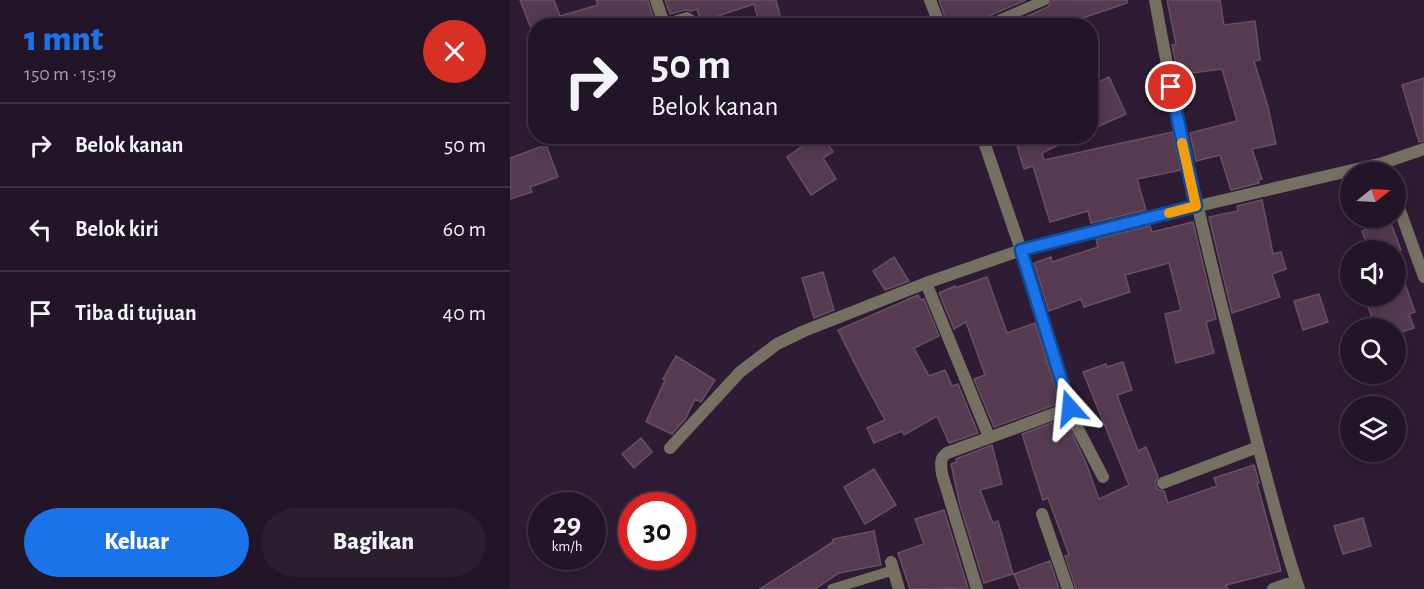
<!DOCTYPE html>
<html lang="id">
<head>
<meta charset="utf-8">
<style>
	body { margin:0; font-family:"Alegreya Sans",sans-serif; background:#2a1e2f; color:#f1f3f6; height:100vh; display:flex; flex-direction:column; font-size:22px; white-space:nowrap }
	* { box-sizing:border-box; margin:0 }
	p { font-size:20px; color:#a29fa7 }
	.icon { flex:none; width:33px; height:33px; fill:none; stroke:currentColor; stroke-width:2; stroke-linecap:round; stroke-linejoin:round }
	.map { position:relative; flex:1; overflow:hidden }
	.details { display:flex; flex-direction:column; background:#221527; width:510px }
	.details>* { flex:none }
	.banner { position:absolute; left:18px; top:18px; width:570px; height:126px; border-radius:24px; box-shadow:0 3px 15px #0003,0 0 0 2px #3f3444; background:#221527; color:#f1f3f6; overflow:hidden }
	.needle { width:39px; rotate:72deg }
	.fabs { position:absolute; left:830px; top:162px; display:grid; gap:12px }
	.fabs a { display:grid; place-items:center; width:66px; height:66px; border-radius:50%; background:#221527; box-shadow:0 3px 15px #0003,0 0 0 2px #3f3444; font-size:30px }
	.speed { position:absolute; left:18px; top:492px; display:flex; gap:12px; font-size:30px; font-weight:700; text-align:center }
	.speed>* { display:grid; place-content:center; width:78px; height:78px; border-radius:50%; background:#221527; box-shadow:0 3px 15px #0003,0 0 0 2px #3f3444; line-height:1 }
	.speed small { font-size:15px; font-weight:400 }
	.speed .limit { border:9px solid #d22; background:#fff; color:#111 }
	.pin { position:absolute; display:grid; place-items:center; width:51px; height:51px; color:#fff; margin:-26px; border:3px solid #fff; border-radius:50%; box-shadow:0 2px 6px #0007 }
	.me { position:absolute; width:66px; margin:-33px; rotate:342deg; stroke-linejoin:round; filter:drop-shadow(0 0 4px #0008) }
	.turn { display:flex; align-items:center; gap:21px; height:126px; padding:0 24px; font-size:27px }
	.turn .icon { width:78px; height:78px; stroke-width:2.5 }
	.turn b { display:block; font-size:42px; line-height:51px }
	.round { display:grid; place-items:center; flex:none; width:63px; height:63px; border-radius:32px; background:#2a1e2f }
	.overview { display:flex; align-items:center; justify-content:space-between; height:102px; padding:0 24px }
	h1 { font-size:36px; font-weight:800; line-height:45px; color:#1a73e8 }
	.primary-button { display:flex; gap:12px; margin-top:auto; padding:12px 24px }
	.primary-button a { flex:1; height:69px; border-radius:36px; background:#1a73e8; color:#fff; font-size:24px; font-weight:800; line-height:69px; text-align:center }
	.primary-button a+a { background:#2a1e2f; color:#f1f3f6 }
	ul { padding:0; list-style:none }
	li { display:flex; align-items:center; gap:18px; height:84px; padding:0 24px; border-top:2px solid #3f3444 }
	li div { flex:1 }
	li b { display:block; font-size:22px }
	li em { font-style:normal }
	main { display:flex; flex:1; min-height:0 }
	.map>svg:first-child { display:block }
	.building { fill:#563b50; stroke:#6a4f64; stroke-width:1.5 }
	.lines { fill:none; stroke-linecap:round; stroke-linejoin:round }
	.service { stroke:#747062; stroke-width:10 }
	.minor { stroke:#747062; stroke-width:12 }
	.route-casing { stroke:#114b97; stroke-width:15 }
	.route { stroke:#1a73e8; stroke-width:10 }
	.slow { stroke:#f59e0b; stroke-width:10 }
</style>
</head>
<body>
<main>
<section class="details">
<div class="overview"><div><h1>1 mnt</h1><p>150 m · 15:19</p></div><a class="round" style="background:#d93025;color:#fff"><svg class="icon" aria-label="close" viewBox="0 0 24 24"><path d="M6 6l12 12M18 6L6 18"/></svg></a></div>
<ul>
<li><svg class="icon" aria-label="right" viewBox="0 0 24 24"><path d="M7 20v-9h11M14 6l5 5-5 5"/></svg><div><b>Belok kanan</b></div><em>50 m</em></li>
<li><svg class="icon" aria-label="left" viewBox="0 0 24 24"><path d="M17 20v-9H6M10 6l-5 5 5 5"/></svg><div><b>Belok kiri</b></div><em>60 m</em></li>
<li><svg class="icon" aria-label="arrive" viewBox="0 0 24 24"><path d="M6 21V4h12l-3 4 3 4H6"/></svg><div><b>Tiba di tujuan</b></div><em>40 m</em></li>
</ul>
<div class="primary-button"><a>Keluar</a><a>Bagikan</a></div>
</section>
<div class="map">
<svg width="914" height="589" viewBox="0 0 914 589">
	<rect width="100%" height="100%" fill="#2e1c34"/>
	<!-- building -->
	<path class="building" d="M10,0H44L50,16L88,5L86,0H138L144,20L142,24L137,26H20Z
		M155,0H266L273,26H250L244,4L196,20L189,16L187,9L182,11L175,10L160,14Z
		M429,0H516L472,19L468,26H438Z
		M542,0H617V3L564,21L566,26H495L538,7Z
		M657,0H710L714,25L745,21L750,60L744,61L758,107L766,144L742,149L752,179L748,180L749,183L721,190L710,155L686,161L680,133L727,121L712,69L668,75L662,45L666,44Z
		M599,77L616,114L580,130V86Z
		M914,78V141L909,142L892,85Z
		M663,132L671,170L627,179L636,210L581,223L578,211L540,222L523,166L514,169L504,136H567L532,153L534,160Z
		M307,136H313L323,152L313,158L326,179L301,195L277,157Z
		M30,147H37L48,177L20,187L22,192L0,199V158Z
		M752,200L763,254L771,252L776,269L762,274L770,297L722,313L699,217L728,211L727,206Z
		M880,221L891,250H859L852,231Z
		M683,222L706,319L696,322L704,353L666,363L655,314L671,310L659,263L615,275L620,292L574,307L571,299L539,311L524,263L541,257L542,262L588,247L586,239L640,226L642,232Z
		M384,257L399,281L375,290L363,271Z
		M885,262H887L905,312L899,314L904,328L885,334V328H866L854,296H885Z
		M313,272L324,310L304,318L292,278Z
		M477,277L497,333L525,323L550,403L484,427L464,379L475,375L456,322L444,329L429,293L445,286V288Z
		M809,294L818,322L793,330L784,301Z
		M408,295L411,300L414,299L429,336L404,348L419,376L435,370L442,386L448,384L468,433L439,443L427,416L394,435L392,431L364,443L357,428L375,420L349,372L328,330Z
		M166,356L205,380L191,402L185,399L176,418L162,434L136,422L155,380L153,379Z
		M613,362L622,390L607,395L628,451L636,447L648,477L645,482L647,489L654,491L658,503L707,486L704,478L744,465L749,483H747L771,571L716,585L718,589H566L555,556L559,555L538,498L533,500L512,434L555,418L576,463L589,499L619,485L573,372L596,364L597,367Z
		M131,438L142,452L124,468L112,454Z
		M482,445L492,484L470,490L483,523L488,521L503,574L474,583L450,505L441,464L447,462L446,459Z
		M364,469L386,505L355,524L334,487Z
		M434,510L458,588L400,589L388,553L414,544L405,519Z
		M853,518L861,546L833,554L824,526Z
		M364,531L371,565L329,573L305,589H250L323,542V539Z
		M540,561L549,589H510L504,574Z"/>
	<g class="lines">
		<!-- service -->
		<path class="service" d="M154,24L177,17L191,26
			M475,26L535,0
			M322,589L384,570"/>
		<!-- minor -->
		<path class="minor" d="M146,0L154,24L150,26
			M420,0L430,26
			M645,0C669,135 701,268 736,400C753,463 768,527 789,589
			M22,68L26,67
			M472,136L511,250L566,425L593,477
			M885,197L914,277
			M416,283L479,437
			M160,448L230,372L267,344L294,331L416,283L511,250L615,223L873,163L914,149
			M653,483L748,447
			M532,514L558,589
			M381,562L389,589
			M467,589L432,474C431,465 429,458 437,453L560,408
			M763,589L786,581"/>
	</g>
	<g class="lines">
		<defs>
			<path id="route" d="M560,408L511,250L686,206L661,87"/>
		</defs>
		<!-- route casing -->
		<use href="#route" class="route-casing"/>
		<!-- route -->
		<use href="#route" class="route"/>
		<!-- slow -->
		<path class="slow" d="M659,213L686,206L672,143"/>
	</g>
</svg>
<div class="fabs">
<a><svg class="needle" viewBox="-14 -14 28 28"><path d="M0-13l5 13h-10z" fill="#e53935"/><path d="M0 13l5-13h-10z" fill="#a29fa7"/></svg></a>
<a><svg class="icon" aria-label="sound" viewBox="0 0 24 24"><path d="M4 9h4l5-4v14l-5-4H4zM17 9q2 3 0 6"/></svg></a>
<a><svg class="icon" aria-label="search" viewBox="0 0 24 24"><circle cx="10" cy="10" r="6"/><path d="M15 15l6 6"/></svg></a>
<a><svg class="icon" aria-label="layers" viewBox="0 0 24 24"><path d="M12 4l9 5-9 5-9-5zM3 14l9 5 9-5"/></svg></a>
</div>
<div class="speed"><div>29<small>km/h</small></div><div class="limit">30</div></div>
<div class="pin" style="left:661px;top:87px;background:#d93025"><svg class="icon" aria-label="arrive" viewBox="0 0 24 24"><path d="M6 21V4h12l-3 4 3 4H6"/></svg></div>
<svg class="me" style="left:560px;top:408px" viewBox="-20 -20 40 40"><path d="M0-17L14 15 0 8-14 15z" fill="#1a73e8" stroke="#fff" stroke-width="4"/></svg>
<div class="banner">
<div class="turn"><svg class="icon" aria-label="right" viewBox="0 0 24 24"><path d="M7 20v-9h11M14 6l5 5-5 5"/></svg><div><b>50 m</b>Belok kanan</div></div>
</div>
</div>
</main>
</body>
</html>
